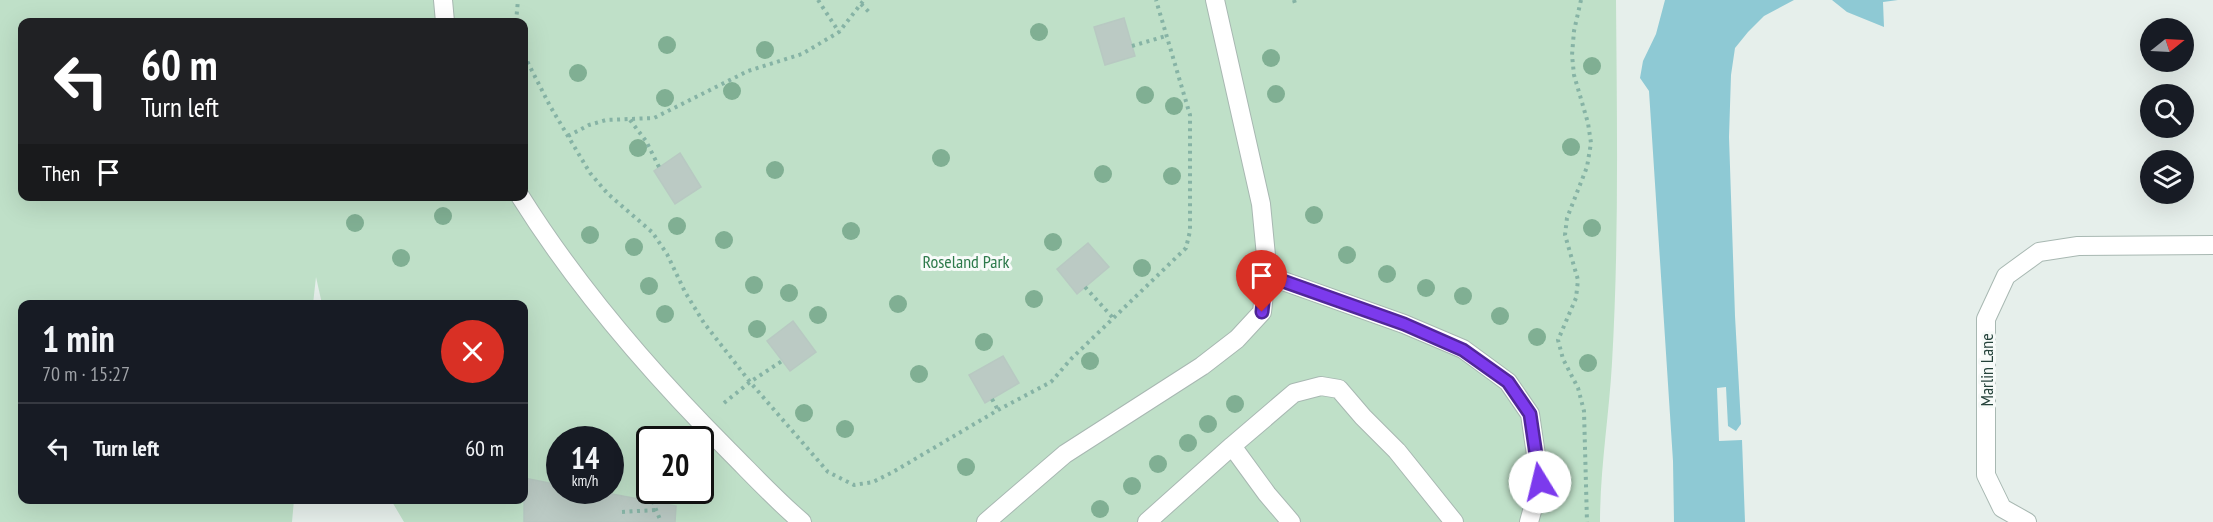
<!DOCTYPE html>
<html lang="en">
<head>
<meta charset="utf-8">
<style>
	body { margin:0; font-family:"PT Sans Narrow",sans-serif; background:#20242c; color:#f1f3f6; height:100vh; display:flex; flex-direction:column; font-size:22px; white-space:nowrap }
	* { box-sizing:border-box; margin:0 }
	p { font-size:20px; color:#9ea1a6 }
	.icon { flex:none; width:33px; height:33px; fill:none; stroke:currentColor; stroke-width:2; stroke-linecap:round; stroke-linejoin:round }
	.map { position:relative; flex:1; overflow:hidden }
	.panel { position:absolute; left:18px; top:300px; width:510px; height:204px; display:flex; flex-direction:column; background:#171b24; border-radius:12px; box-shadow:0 6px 24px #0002 }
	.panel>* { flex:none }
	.banner { position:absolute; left:18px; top:18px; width:510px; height:183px; border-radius:12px; box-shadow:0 6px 24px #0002; background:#202124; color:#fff; overflow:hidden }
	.needle { width:39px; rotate:72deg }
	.buttons { position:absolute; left:2140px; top:18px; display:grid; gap:12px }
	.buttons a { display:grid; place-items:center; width:54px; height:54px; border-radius:50%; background:#171b24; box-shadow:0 6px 24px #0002; font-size:30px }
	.speed { position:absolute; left:546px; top:426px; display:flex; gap:12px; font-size:30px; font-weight:700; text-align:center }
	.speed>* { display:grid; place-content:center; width:78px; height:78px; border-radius:50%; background:#171b24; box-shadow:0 6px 24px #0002; line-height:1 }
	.speed small { font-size:15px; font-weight:400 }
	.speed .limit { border:3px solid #111; border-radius:9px; background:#fff; color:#111 }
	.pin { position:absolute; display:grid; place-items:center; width:51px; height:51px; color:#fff; margin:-62px -26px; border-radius:50% 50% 50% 0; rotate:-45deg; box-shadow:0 0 6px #0007 }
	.pin .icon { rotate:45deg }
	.me { position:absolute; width:66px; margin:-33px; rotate:351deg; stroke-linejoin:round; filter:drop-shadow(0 0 4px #0008) }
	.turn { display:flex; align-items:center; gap:21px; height:126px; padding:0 24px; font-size:27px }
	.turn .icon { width:78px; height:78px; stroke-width:2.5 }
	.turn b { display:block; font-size:42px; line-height:51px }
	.then { display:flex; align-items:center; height:57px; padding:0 24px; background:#0003; gap:12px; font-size:22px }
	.round { display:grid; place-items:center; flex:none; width:63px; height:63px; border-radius:32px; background:#20242c }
	.headline { display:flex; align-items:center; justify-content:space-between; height:102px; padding:0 24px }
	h1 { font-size:36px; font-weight:700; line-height:45px }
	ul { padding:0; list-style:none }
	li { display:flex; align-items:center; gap:18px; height:90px; padding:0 24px; border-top:2px solid #363941 }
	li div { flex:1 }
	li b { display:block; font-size:22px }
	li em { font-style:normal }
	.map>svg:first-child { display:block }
	.green { fill:#bfe0c8; fill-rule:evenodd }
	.water { fill:#8ec9d4 }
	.building { fill:#bbcac4; stroke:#b8c9c2; stroke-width:1.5 }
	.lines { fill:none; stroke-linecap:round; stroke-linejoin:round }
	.service-casing { stroke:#a8b8b2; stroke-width:20 }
	.minor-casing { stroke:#a8b8b2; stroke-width:20 }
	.path { stroke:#86b3a5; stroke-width:4; stroke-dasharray:3 4.5; stroke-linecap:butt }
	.service { stroke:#fff; stroke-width:18 }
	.minor { stroke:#fff; stroke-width:18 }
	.tree { fill:#80af93 }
	.route-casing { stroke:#51269a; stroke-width:15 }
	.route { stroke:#7c3aed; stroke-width:10 }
	.labels { text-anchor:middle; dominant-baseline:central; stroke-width:6; stroke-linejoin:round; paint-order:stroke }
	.park-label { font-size:18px; fill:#2d7a4b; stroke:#f7fbf9 }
	.street-label { font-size:18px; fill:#24423a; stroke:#f7fbf9 }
</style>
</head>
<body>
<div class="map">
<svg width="2213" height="522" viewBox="0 0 2213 522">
	<rect width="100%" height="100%" fill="#e6efeb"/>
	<!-- green -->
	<path class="green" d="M0,0H1616C1617,121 1619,243 1612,363C1609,416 1600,469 1600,522H404L391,500H524V304H322L316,277L313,304H22V500H294L292,522H0ZM22,22H524V196H22ZM560,440H610V490H560ZM650,440H700V490H650Z"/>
	<!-- water -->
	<path class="water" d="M1665,0H1794L1764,16L1748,32L1735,48L1731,75L1729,137L1735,316L1741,424L1736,431L1728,426L1726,387L1717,388L1719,441L1742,440L1745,522H1674L1673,461L1649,91L1640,78L1643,61L1656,34Z
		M1832,0H1898L1883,2L1884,27L1847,12Z"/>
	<!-- building -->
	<path class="building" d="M1124,18L1135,56L1105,65L1094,27Z
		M680,153L701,187L675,204L654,171Z
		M1088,243L1109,267L1077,294L1057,269Z
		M793,321L816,352L790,371L767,341Z
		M1003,356L1019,383L985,403L969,375Z
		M524,478L560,485V490H591L676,506L675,522H524Z"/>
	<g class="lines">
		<defs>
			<path id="service" d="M1266,275L1404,324L1463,349L1508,382L1530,414L1540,482L1529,522
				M1147,522L1232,446
				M1291,522L1267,494L1232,446L1294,393L1321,386L1339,389L1363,417L1397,451L1454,522"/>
			<path id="minor" d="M443,0L445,22
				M520,196C579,290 651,373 729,451C753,475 776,500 802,522
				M986,522L1065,454L1202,366L1237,339L1262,312L1267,266L1261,204L1215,0
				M2027,522L2002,508L1986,475V319L2006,276L2039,252L2078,246L2213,245"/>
		</defs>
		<!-- service casing -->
		<use href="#service" class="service-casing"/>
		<!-- minor casing -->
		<use href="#minor" class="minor-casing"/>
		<!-- path -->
		<path class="path" d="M818,0L839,32
			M1294,0L1296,7
			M1581,0L1574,31L1572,55L1574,75L1588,123L1591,143L1587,167L1567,218L1565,235L1578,280L1576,298L1558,340L1563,359L1578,388L1584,411L1587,522
			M861,4L869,12
			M516,22L518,0
			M1132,46L1166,36
			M524,55L550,106L590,173L608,194L652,232L667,254L685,292L704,323L750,382L828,472L854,485L873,482L893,472L998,410L1051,382L1071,359L1186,248L1190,231V115L1156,0
			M630,120L646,141L659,167
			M568,136L589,125L606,120L654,118L748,71L802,54L839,32L864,0
			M1085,287L1114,319
			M992,399L998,410
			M724,403L750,382L782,361
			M650,466L645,482L661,522
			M622,512L655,510"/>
		<!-- service -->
		<use href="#service" class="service"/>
		<!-- minor -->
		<use href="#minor" class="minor"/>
	</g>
	<!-- trees -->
	<g class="tree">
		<circle cx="1039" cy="32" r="9"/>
		<circle cx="667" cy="45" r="9"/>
		<circle cx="765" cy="50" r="9"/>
		<circle cx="1271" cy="58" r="9"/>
		<circle cx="1592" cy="66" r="9"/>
		<circle cx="578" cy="73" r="9"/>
		<circle cx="732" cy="91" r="9"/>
		<circle cx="1276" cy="94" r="9"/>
		<circle cx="1145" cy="95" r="9"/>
		<circle cx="665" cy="98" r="9"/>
		<circle cx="1174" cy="106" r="9"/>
		<circle cx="1571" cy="147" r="9"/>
		<circle cx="638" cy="148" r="9"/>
		<circle cx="941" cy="158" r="9"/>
		<circle cx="775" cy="170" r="9"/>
		<circle cx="1103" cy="174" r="9"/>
		<circle cx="1172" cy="176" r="9"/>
		<circle cx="1314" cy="215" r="9"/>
		<circle cx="443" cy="216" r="9"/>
		<circle cx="355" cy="223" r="9"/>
		<circle cx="677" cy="226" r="9"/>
		<circle cx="1592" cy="228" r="9"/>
		<circle cx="851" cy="231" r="9"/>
		<circle cx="590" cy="235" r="9"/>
		<circle cx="724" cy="240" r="9"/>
		<circle cx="1053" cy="242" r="9"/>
		<circle cx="634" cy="247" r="9"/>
		<circle cx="1347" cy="255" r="9"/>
		<circle cx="401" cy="258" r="9"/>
		<circle cx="1142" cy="268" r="9"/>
		<circle cx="1387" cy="274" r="9"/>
		<circle cx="754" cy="285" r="9"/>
		<circle cx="649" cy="286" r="9"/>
		<circle cx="1426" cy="288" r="9"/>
		<circle cx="789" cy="293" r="9"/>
		<circle cx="1463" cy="296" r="9"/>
		<circle cx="1034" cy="299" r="9"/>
		<circle cx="898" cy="304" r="9"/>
		<circle cx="665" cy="314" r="9"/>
		<circle cx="818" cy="315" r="9"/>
		<circle cx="1500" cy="316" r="9"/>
		<circle cx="757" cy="329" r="9"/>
		<circle cx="1537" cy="337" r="9"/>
		<circle cx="984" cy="342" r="9"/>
		<circle cx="1090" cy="361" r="9"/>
		<circle cx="1588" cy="363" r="9"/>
		<circle cx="919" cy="374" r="9"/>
		<circle cx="1235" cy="404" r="9"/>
		<circle cx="804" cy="413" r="9"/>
		<circle cx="1208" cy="424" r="9"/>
		<circle cx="845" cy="429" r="9"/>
		<circle cx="1188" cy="443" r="9"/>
		<circle cx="1158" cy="464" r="9"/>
		<circle cx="966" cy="467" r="9"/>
		<circle cx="1132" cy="486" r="9"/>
		<circle cx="1100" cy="509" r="9"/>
	</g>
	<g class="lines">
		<defs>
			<path id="route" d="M1262,312L1266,275L1404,324L1463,350L1508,382L1530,414L1540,482"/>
		</defs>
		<!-- route casing -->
		<use href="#route" class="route-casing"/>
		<!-- route -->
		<use href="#route" class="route"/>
	</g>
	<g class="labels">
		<!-- park labels -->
		<g class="park-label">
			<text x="966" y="261">Roseland Park</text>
		</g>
		<!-- street labels -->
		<g class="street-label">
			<text transform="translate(1986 370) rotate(-90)">Marlin Lane</text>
		</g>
	</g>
</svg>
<div class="buttons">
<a><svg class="needle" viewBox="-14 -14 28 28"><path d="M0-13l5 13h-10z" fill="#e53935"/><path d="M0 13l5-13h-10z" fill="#9ea1a6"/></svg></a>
<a><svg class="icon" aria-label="search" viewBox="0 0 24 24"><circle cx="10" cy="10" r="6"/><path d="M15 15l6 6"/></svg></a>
<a><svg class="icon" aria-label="layers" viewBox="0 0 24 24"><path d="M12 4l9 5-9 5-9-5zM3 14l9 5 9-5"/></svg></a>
</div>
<div class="speed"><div>14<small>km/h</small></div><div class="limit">20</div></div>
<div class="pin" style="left:1262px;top:312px;background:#d93025"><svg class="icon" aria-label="arrive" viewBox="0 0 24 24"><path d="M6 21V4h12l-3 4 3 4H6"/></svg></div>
<svg class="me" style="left:1540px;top:482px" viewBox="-20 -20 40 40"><circle r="19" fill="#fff"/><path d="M0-13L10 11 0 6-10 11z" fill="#7c3aed"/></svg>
<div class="banner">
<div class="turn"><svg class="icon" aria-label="left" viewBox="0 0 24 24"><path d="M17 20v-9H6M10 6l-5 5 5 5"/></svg><div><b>60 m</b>Turn left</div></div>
<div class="then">Then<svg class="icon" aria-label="arrive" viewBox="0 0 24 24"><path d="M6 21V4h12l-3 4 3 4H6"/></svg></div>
</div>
<section class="panel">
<div class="headline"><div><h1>1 min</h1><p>70 m · 15:27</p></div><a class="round" style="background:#d93025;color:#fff"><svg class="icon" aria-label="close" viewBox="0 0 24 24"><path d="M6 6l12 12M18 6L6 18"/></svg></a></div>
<ul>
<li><svg class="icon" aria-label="left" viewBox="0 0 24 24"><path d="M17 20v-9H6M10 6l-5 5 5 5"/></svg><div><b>Turn left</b></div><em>60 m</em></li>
</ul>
</section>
</div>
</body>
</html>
